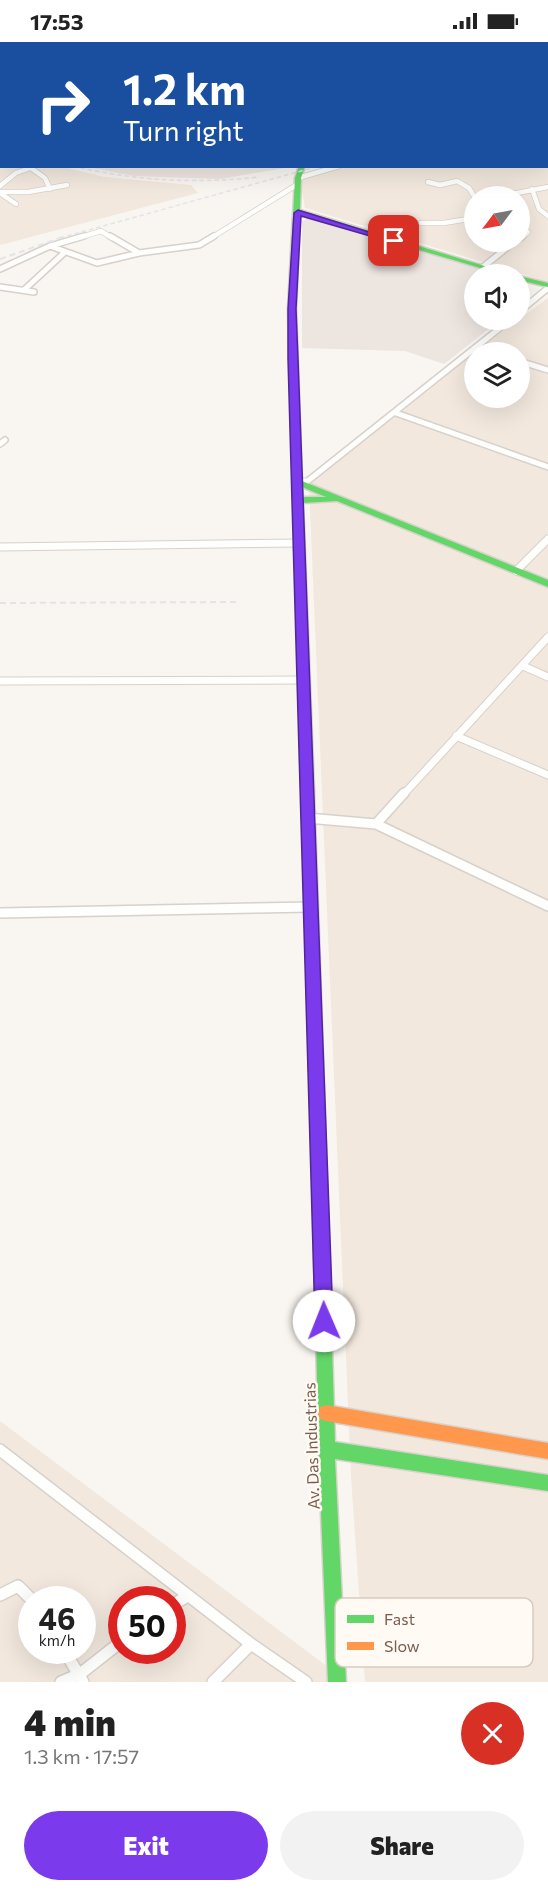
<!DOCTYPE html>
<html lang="en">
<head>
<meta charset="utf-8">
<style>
	body { margin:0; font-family:Commissioner,sans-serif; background:#f2f2f2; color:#222; height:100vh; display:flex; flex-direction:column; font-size:22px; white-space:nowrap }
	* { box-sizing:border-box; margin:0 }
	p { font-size:20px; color:#767676 }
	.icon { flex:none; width:33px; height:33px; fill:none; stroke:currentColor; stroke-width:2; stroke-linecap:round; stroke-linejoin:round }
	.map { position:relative; height:1640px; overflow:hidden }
	.sheet { display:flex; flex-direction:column; background:#fff; flex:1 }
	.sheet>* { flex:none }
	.hud { position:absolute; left:0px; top:0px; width:549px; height:126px; box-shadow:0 6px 24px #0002; background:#1a4fa0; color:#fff; overflow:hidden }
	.needle { width:39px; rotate:238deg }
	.tools { position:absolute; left:464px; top:144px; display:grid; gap:12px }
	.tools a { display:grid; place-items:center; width:66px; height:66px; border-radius:50%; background:#fff; box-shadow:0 6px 24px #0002; font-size:30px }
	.speed { position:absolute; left:18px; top:1544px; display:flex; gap:12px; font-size:30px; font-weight:700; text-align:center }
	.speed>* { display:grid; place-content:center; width:78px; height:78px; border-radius:50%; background:#fff; box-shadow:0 6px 24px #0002; line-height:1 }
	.speed small { font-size:15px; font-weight:400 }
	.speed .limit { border:9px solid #d22; background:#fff; color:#111 }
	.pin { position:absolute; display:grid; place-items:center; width:51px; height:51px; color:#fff; margin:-26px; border-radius:12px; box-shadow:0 3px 9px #0006 }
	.me { position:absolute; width:66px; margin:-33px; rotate:359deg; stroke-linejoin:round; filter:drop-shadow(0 0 4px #0008) }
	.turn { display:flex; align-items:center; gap:21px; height:126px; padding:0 24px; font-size:27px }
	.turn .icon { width:78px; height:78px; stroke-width:2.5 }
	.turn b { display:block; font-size:42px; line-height:51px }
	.round { display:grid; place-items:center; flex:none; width:63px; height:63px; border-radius:32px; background:#f2f2f2 }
	.head { display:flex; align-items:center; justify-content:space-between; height:102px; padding:0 24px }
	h1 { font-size:36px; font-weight:800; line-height:45px }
	.cta { display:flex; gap:12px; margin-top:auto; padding:12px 24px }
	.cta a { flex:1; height:69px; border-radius:36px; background:#7c3aed; color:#fff; font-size:24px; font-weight:800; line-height:69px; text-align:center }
	.cta a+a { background:#f2f2f2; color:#222 }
	.status { display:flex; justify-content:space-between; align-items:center; height:42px; padding:0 30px; background:#fff; direction:ltr }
	.status svg { height:16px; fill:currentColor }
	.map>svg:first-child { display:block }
	.residential { fill:#f2e8de; fill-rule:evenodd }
	.industrial { fill:#ede5e0 }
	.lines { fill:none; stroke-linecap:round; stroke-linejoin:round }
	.street-far4-casing { stroke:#d7d1cb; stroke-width:6 }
	.street-far3-casing { stroke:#d7d1cb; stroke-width:8 }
	.street-far2-casing { stroke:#d7d1cb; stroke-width:9 }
	.street-far1-casing { stroke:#d7d1cb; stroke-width:12 }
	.street-casing { stroke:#d7d1cb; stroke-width:14 }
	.fast-casing { stroke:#d9d2cb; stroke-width:3 }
	.slow-casing { stroke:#d9d2cb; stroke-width:3 }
	.street-far4 { stroke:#fefefd; stroke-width:4.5 }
	.street-far3 { stroke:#fefefd; stroke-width:5 }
	.street-far2 { stroke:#fefefd; stroke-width:7 }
	.street-far1 { stroke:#fefefd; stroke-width:9 }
	.street { stroke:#fefefd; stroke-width:11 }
	.fast { fill:#63d668; fill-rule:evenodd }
	.slow { fill:#ff974d; fill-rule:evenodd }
	.rail-far1 { stroke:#e6e3e7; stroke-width:1.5; stroke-dasharray:4.5 3; stroke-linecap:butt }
	.rail { stroke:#e6e3e7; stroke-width:2; stroke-dasharray:6 4; stroke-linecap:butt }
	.route { fill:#7c3aed; stroke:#51269a; stroke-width:1.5 }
	.labels { text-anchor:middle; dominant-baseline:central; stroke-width:5; stroke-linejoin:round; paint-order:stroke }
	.street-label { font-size:16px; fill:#7a5c4d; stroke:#fffaf3 }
	.key { fill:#fffaf3; stroke:#d7cbc1; stroke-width:1.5 }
	.key-label { font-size:16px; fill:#7a5c4d }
</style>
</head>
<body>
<div class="status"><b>17:53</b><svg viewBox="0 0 49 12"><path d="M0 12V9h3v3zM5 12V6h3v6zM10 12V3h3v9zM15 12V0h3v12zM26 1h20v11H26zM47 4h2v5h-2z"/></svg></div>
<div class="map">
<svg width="548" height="1640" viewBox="0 0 548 1640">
	<rect width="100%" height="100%" fill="#f9f5f0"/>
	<!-- residential -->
	<path class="residential" d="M548,69V240L305,166L299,135L339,124H548ZM474,154H519V200H474Z
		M0,94L2,124L63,125L104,135L191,143L198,151L0,203Z
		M548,256V1640H365L351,1434L309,443L474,311V356H519V310H475Z
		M0,1379L348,1640H0ZM32,1557H82V1608H32ZM122,1557H172V1608H122Z"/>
	<!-- industrial -->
	<path class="industrial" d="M92,0H401L402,1L91,2Z
		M87,125V124L290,125L220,137L134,134Z
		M308,176L502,232H474V278H500L444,322L405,309L302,306V179Z"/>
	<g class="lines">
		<defs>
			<path id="street-far4" d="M516,0L519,2
				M28,124L45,136L50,147
				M298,136L339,124
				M428,140L440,143L457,139L469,146L474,154
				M0,144L16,131L30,126
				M532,147L539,167L548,174
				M0,150H28L67,143
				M0,151L16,162
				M502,154L548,145
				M421,181H444L474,176
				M519,183L528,190L521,196
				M78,196L101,189L112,196
				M211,196L298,142"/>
			<path id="street-far3" d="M84,194L50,204L97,221L139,211
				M110,194L139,211
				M519,197L523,194
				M139,211L199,203L214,194
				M483,225L514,200
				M0,227L50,204
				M0,245L34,250
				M24,248L64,211
				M519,270L548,246
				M477,305L493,310
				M519,319L548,328
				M396,371L548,425
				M0,402L5,398
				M304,442L510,278"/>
			<path id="street-far2" d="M302,443L305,440
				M0,505L299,501
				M516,529L548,497
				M523,624L548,635
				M0,639L303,638
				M456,694L548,733
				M403,753L548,595"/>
			<path id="street-far1" d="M307,776L376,782L548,864
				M376,782L404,751
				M0,871L312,865"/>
			<path id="street" d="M0,1408L251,1602L306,1640
				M0,1553L18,1544L32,1558
				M172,1563L188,1554
				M64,1608L83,1640
				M61,1640L80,1632L122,1599
				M213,1640L251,1602"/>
			<path id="fast" d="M285,0H291V2H285Z
				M409,0H417L406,2Z
				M543,0H548V2L544,1Z
				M0,35L2,36V40L0,39Z
				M299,124H305L301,136L300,168L511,232H501L300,173L296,267L302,439L548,538V545L337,459L303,461L314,749L308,753L302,749L288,267L295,136ZM302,445L326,455H303Z
				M519,234L548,241V245L519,238Z
				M317,1038L322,1040L324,1044L335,1400L548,1433V1449L335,1417L346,1640H328L319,1422L310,1044L312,1040Z"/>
			<path id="slow" d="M308,745L314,749L324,1044L322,1048L317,1050L312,1048L310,1044L302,749Z
				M326,1363L548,1401V1417L326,1379L320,1377L318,1371L320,1365Z"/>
		</defs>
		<!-- street-far4 casing -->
		<use href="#street-far4" class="street-far4-casing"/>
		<!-- street-far3 casing -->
		<use href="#street-far3" class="street-far3-casing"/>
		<!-- street-far2 casing -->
		<use href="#street-far2" class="street-far2-casing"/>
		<!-- street-far1 casing -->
		<use href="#street-far1" class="street-far1-casing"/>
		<!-- street casing -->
		<use href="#street" class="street-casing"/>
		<!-- fast casing -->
		<use href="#fast" class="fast-casing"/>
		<!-- slow casing -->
		<use href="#slow" class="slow-casing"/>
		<!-- street-far4 -->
		<use href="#street-far4" class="street-far4"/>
		<!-- street-far3 -->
		<use href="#street-far3" class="street-far3"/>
		<!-- street-far2 -->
		<use href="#street-far2" class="street-far2"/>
		<!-- street-far1 -->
		<use href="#street-far1" class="street-far1"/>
		<!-- street -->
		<use href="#street" class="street"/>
		<!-- fast -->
		<use href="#fast" class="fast"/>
		<!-- slow -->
		<use href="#slow" class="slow"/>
		<!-- rail-far1 -->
		<path class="rail-far1" d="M0,29L2,25
			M0,87L2,89
			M73,124C135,139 196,142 259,135
			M60,196L319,124"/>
		<!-- rail -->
		<path class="rail" d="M0,217L66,194
			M0,561L240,560"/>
	</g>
	<!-- route -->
	<path class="route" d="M298,168L398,199L391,200L301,174L296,267L298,317L333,1279L330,1285L324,1287L317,1285L315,1279L288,317V267L294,171Z"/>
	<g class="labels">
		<!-- street labels -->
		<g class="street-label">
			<text transform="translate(311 1404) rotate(-92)">Av. Das Industrias</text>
		</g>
	</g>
	<!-- legend -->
	<rect x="335" y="1556" width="198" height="69" rx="9" class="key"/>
	<rect x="347" y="1573" width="27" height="8" fill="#63d668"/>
	<rect x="347" y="1600" width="27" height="8" fill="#ff974d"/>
	<g class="key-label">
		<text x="384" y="1583">Fast</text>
		<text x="384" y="1610">Slow</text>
	</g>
</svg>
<div class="tools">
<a><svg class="needle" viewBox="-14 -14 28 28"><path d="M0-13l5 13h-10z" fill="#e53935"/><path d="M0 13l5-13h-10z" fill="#767676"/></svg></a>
<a><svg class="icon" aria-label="sound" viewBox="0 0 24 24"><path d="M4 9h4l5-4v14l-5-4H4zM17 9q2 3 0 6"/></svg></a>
<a><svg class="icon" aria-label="layers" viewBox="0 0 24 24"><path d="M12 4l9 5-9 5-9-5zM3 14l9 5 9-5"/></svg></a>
</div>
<div class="speed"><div>46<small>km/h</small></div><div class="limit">50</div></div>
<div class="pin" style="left:394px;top:199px;background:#d93025"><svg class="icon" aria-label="arrive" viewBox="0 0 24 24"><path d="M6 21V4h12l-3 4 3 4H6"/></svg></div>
<svg class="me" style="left:324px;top:1279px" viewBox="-20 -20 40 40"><circle r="19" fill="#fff"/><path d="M0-13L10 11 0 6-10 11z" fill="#7c3aed"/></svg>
<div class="hud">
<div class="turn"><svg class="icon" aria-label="right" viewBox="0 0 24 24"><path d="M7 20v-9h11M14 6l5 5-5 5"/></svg><div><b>1.2 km</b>Turn right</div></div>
</div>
</div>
<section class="sheet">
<div class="head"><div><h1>4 min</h1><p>1.3 km · 17:57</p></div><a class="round" style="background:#d93025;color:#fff"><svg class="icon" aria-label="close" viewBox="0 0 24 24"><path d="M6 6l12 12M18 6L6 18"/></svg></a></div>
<div class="cta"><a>Exit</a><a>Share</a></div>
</section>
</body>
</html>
